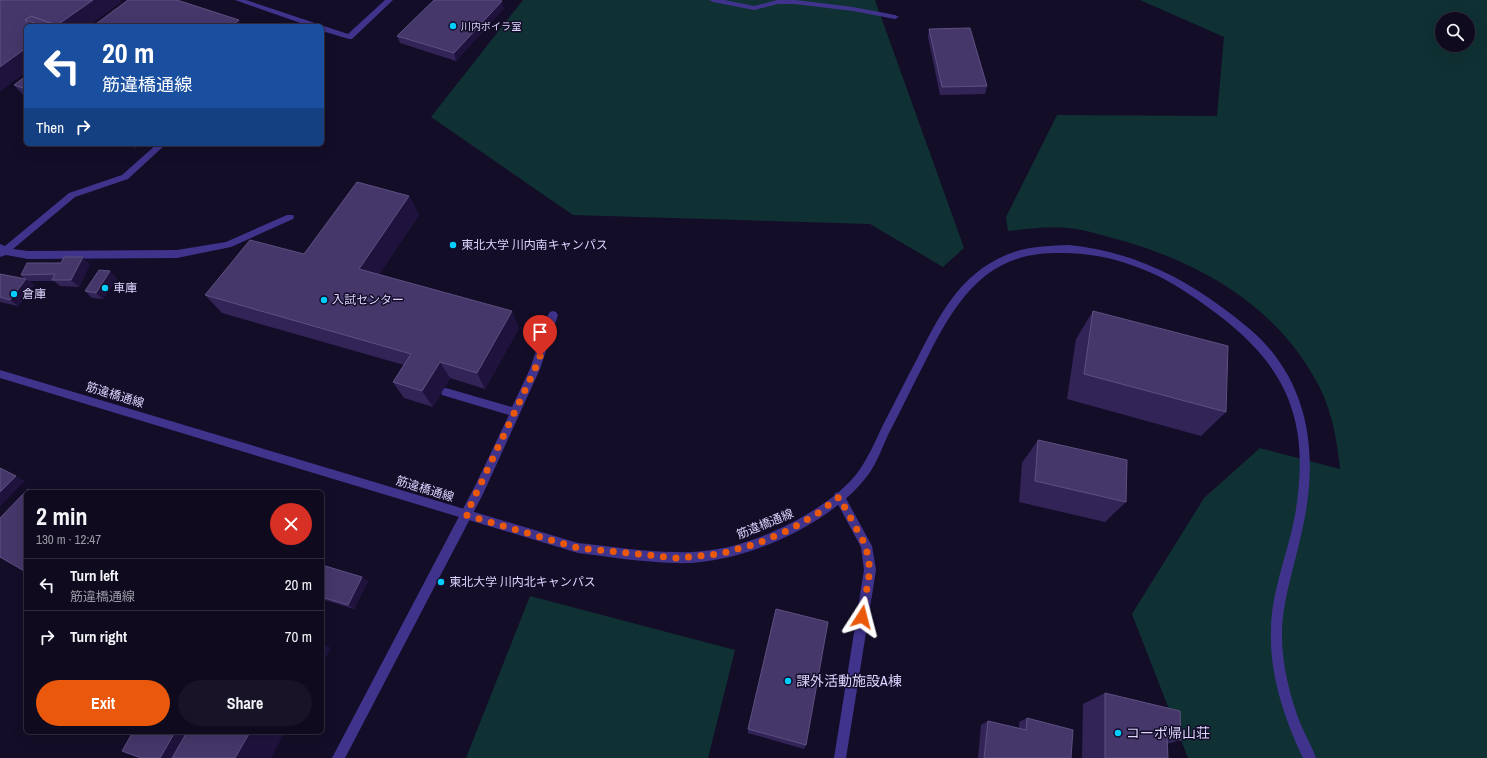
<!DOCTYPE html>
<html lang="en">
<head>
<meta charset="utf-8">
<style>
	body { margin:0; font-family:"Archivo Narrow","Noto Sans JP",sans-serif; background:#181327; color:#f1f3f6; height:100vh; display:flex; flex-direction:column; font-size:15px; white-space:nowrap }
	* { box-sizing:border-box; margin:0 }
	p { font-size:13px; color:#9b9aa4 }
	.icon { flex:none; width:22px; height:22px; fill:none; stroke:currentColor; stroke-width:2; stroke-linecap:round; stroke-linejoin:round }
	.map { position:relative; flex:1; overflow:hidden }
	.sheet { position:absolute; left:24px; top:490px; width:300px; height:244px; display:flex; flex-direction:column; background:#0f0a1e; border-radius:6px; box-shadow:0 4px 16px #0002,0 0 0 1px #2f2b3c }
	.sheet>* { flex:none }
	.top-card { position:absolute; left:24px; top:24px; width:300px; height:122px; border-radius:6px; box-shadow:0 4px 16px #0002,0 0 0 1px #2f2b3c; background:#1a4fa0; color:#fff; overflow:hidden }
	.controls { position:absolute; left:1435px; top:12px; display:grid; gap:8px }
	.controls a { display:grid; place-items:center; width:40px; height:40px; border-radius:50%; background:#0f0a1e; box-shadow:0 4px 16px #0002,0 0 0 1px #2f2b3c; font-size:20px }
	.pin { position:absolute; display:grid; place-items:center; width:34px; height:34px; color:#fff; margin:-41px -17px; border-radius:50% 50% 50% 0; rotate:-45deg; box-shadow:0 0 4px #0007 }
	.pin .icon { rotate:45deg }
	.me { position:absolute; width:44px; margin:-22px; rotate:9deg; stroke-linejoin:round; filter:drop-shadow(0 0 3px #0008) }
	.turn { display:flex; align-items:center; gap:14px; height:84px; padding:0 12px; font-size:18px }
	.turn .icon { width:52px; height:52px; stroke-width:2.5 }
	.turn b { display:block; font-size:28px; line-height:34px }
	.then { display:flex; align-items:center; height:38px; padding:0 12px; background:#0003; gap:8px; font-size:15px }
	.round { display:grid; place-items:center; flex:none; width:42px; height:42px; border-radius:21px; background:#181327 }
	.headline { display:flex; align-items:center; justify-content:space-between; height:68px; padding:0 12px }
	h1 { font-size:24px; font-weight:700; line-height:30px }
	.primary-button { display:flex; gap:8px; margin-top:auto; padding:8px 12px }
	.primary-button a { flex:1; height:46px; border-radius:24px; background:#ea580c; color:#fff; font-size:16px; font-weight:700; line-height:46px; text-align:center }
	.primary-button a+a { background:#181327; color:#f1f3f6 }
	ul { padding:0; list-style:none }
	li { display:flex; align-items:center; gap:12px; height:52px; padding:0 12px; border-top:1px solid #2f2b3c }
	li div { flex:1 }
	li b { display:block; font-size:15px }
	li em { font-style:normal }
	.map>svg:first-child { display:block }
	.green { fill:#0f3133; fill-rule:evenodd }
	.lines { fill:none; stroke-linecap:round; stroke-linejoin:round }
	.service { fill:#3f338c; fill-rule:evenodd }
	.minor { fill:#3f338c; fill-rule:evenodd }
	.tertiary { fill:#3f338c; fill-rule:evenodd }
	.wall { fill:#332458 }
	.shaded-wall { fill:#1f133d }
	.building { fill:#45376a; stroke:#5d5081 }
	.route { stroke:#ea580c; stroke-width:7; stroke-dasharray:0 12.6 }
	.poi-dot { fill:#00ceff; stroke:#140d28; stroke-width:1.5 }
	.labels { text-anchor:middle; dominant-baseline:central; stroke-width:3; stroke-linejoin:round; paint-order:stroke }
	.far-poi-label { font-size:10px; fill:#ddd4ff; stroke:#140d28; text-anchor:start }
	.poi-label { font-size:12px; fill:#ddd4ff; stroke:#140d28; text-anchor:start }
	.street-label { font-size:12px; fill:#ddd4ff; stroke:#140d28 }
	.near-poi-label { font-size:14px; fill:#ddd4ff; stroke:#140d28; text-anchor:start }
</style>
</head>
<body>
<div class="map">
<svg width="1487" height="758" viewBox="0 0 1487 758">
	<rect width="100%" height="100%" fill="#140d28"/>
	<!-- green -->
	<path class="green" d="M523,0H875L964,248L943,267L870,224L573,215L431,117Z
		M1140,0H1487V758H1188L1132,614L1204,498L1260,448L1340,469C1337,441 1333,416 1321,390C1281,310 1209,267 1127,242C1108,237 1088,230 1068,228C1048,226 1028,229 1008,231L1006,217L1057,115L1217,116L1224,37ZM1442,19H1468V45H1442Z
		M530,596L735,650L708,758H466Z"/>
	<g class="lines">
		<!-- service -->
		<path class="service" d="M235,0H246L348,34L385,0H393L352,39H349L322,31V26H309Z
			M709,0H725L754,6L777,0H796L853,7L895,15L899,17L895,19L853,11L794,4H778L754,10L713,2Z
			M157,144H166L128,179L75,197L13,249L28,251L177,250L226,242L287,215H293L294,217L293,219L231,247L177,258L28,259L6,255L0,257V244L5,246L69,193L122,175Z
			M553,311L556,312L558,315L540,369L483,494L345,758H332L475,486L509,415L442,395L441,392L442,389L446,388L512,407L530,369L548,315L550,312Z"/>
		<!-- minor -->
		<path class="minor" d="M839,492L843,493L872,546L876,570L846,758H834L864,570L861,547L834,497L835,493Z"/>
		<!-- tertiary -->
		<path class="tertiary" d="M1069,245C1127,251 1176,273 1223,308C1239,320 1255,332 1268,347C1313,399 1317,466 1302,531C1295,564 1284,595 1282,628C1281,661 1289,695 1301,725C1306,736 1312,747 1316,758H1303C1284,718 1269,673 1271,628C1272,589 1288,553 1295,515C1310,427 1291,371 1221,317C1200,301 1179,286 1156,275C1124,260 1091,252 1056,253C984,253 955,303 926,360C913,385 901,410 888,435C881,450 875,468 864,480C852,495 835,508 820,518C780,544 723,565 674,563C642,562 610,557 578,553L0,378V370L578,543C610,546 644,552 676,552C690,553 705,551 718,549C762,542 831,508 858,472C868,458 875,442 882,427C894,404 905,381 917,359C939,316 959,275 1006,255C1026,246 1048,246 1069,245Z"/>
	</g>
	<!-- wall -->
	<path class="wall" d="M0,0L121,2L88,26H26V72L0,91Z
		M504,8L456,61L400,43L397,36Z
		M929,29L987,86L985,94L940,95L928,37Z
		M26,76V98L14,85Z
		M125,144H140L136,148Z
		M409,196L419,215L379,274L519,328L485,389L450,378L433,407L404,398L393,382L404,365L222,313L205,295L304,254Z
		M90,264L79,287L60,286L54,281H29L34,285L18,306L0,302V274L25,279L21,275Z
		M117,278L103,299L92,298L85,291Z
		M1093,311L1226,412L1201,436L1067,399L1076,339Z
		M1038,440L1126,502L1105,522L1019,502L1022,463Z
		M322,565L368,581L354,609L322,599Z
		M1105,693L1181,740L1167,744L1168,758H1082L1083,704Z
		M1027,718L1071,758H978L981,725L988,721L1019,728V722Z
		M748,729L806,745L804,749L748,733Z"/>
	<!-- shaded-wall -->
	<path class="shaded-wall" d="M93,0H120L121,2L88,26H57Z
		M502,1L504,8L456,61L454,53Z
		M239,20L242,26H232Z
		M26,48V72L0,91V67Z
		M132,144H140L136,148Z
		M409,196L419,215L371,287L359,269Z
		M83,257L90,264L79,287L71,280Z
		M110,271L117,278L103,299L96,293Z
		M26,279L34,285L18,306L10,300Z
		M512,311L519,328L485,389L477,373Z
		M440,362L450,378L433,407L422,391Z
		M0,468L25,481L0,506Z
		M362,577L368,581L354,609L348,605Z
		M322,643L331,648L322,665Z
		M175,732H216L201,758H160Z
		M250,732H285L271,758H235Z"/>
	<!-- building -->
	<path class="building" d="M0,0H93L57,25L31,16L25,20L30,26H26V48L0,67Z
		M128,0H177L239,20L232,26H93Z
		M434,0H500L502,1L454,53L397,36Z
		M31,16L59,26H43L25,20Z
		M970,28L987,86L942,87L929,29Z
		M26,76V89L14,85Z
		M357,182L409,196L359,269L512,311L477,373L440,362L422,391L393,382L411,354L205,295L250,240L304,254Z
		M64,257H83L71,280H52L55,274L21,275L27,263H61Z
		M99,270L110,271L96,293L85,291Z
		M0,274L26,279L10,300L0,297Z
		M1093,311L1228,346L1226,412L1084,374Z
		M1038,440L1127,460L1126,502L1035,481Z
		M0,468L16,476L0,492Z
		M28,489L34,492H26V572L0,557V518Z
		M322,565L362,577L348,605L322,597Z
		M776,609L828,622L806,745L748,729Z
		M1105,693L1180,711L1181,740L1167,736L1168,758H1105Z
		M1027,718L1073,730L1071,758H984L988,721L1026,730Z
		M133,732H175L160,758H141L122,751Z
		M187,732H250L235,758H172Z"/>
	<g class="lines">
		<!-- route -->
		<path class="route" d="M540,356L535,369L466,515L578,548L677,558L719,554L756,544L789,530L817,514L839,497L866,546L870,570L862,617"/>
	</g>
	<!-- markers -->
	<g class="poi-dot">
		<circle cx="453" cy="26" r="4"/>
		<circle cx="453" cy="245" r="4"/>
		<circle cx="105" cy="288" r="4"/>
		<circle cx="14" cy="294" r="4"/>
		<circle cx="324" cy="300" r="4"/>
		<circle cx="441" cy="582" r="4"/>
		<circle cx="788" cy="681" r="4"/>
		<circle cx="1118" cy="733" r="4"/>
	</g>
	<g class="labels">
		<!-- far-poi labels -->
		<g class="far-poi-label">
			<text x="461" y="26">川内ボイラ室</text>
		</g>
		<!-- poi labels -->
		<g class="poi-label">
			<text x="461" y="245">東北大学 川内南キャンパス</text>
			<text x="113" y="288">車庫</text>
			<text x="22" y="294">倉庫</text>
			<text x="332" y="300">入試センター</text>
			<text x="449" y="582">東北大学 川内北キャンパス</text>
		</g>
		<!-- street labels -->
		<g class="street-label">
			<text transform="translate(115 395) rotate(17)">筋違橋通線</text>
			<text transform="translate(425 489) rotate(17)">筋違橋通線</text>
			<text transform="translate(765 524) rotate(-22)">筋違橋通線</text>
		</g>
		<!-- near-poi labels -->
		<g class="near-poi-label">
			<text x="796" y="681">課外活動施設A棟</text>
			<text x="1126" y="733">コーポ帰山荘</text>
		</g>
	</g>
</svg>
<div class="controls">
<a><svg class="icon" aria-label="search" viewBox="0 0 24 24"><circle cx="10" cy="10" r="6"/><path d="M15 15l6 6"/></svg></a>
</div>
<div class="pin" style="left:540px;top:356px;background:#d93025"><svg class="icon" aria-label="arrive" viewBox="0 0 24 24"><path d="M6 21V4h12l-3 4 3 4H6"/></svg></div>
<svg class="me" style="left:862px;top:617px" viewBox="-20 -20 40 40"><path d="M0-17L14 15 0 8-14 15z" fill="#ea580c" stroke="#fff" stroke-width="4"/></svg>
<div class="top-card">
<div class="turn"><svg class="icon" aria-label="left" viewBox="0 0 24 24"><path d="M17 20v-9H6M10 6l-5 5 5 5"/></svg><div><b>20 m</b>筋違橋通線</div></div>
<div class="then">Then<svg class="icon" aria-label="right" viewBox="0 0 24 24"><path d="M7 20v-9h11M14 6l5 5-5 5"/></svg></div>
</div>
<section class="sheet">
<div class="headline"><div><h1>2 min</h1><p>130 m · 12:47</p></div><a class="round" style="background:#d93025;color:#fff"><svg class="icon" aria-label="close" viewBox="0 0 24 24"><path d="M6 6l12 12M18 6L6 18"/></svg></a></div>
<ul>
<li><svg class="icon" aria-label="left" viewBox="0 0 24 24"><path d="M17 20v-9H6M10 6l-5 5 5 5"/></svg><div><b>Turn left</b><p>筋違橋通線</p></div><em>20 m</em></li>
<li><svg class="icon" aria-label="right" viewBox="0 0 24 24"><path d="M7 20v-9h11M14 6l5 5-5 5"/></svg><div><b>Turn right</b></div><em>70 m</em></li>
</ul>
<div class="primary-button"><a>Exit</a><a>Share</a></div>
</section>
</div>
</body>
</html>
